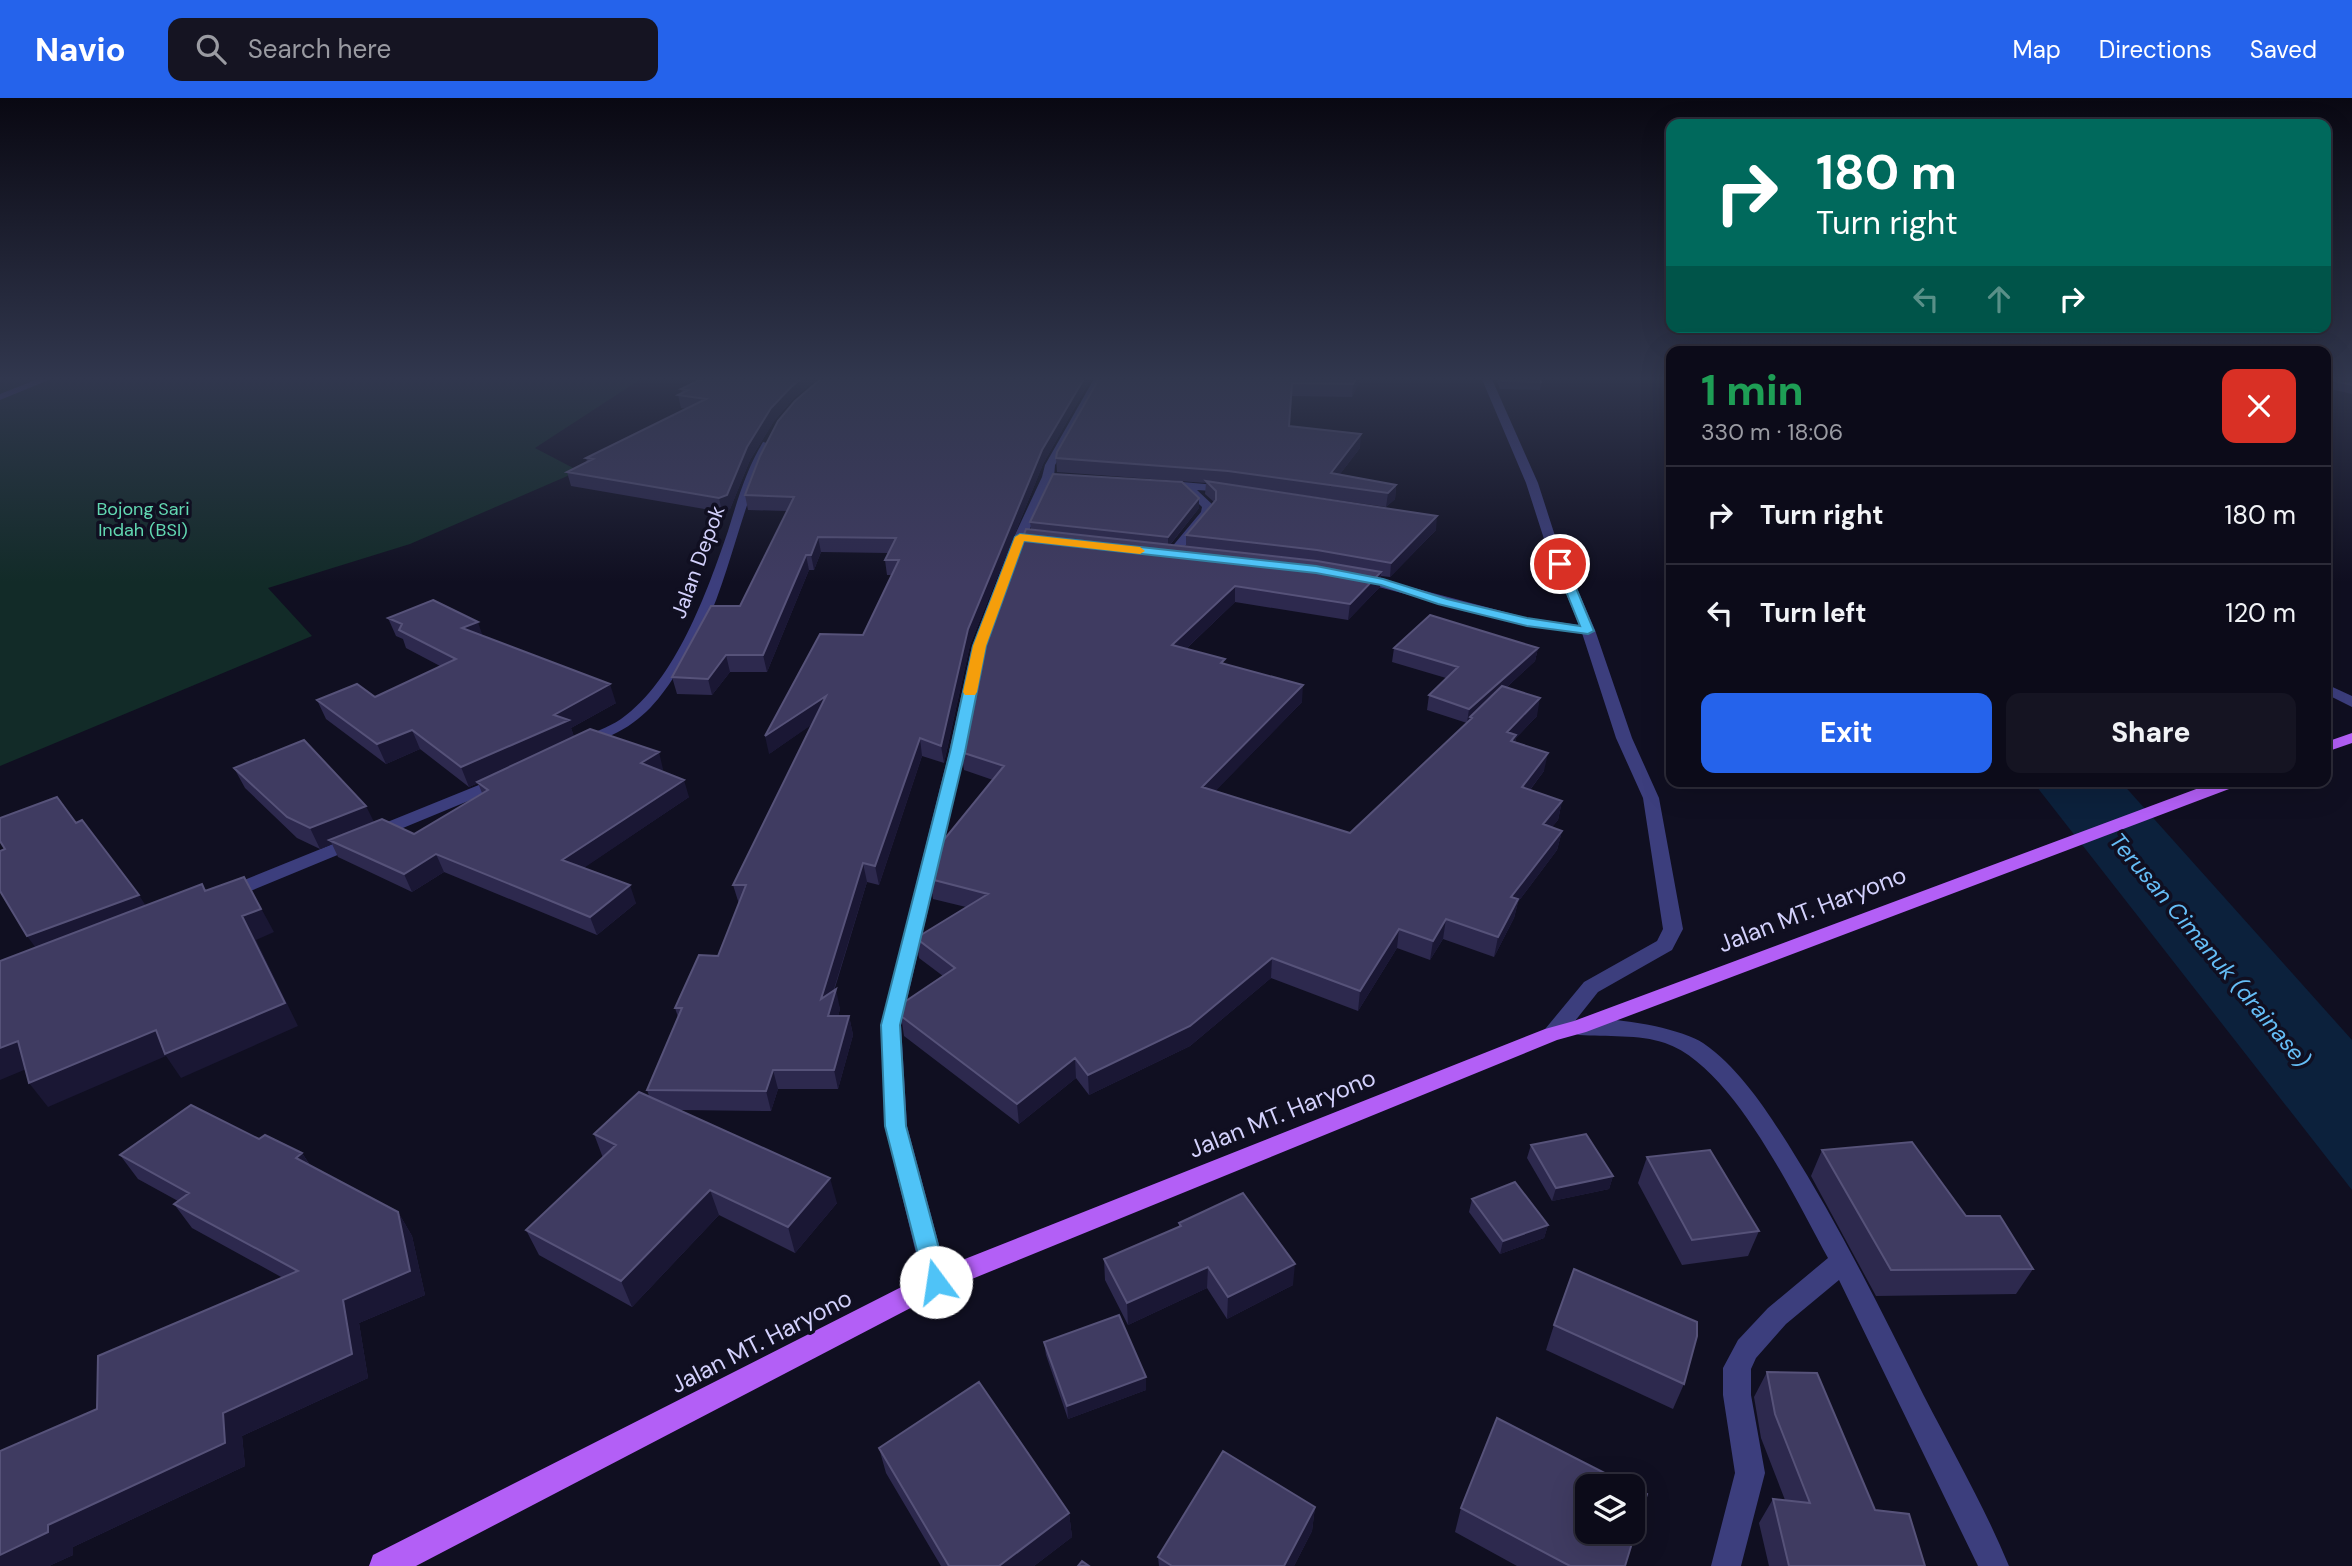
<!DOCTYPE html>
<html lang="en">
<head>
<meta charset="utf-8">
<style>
	body { margin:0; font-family:"DM Sans",sans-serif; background:#151422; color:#f1f3f6; height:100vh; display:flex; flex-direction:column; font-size:26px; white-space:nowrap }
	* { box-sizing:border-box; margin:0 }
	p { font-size:23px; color:#9a9ba2 }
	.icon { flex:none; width:38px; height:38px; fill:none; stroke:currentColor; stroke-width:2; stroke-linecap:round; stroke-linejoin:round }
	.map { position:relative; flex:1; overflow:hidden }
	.details { position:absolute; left:1666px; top:248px; width:665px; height:441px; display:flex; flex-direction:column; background:#0c0b19; border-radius:14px; box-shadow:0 7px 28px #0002,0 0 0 2px #2c2b38 }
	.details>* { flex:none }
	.hud { position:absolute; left:1666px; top:21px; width:665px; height:214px; border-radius:14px; box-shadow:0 7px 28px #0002,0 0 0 2px #2c2b38; background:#00695c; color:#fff; overflow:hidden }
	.controls { position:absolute; left:1575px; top:1376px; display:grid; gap:14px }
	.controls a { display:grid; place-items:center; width:70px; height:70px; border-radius:14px; background:#0c0b19; box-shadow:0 7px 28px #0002,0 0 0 2px #2c2b38; font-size:35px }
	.pin { position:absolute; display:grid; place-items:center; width:60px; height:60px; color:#fff; margin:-30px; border:4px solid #fff; border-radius:50%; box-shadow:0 2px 7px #0007 }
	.me { position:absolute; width:77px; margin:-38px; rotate:346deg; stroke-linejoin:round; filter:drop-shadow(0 0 5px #0008) }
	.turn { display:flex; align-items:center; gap:24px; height:147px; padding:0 35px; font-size:32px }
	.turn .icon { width:91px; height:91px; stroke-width:2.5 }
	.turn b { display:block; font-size:49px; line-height:60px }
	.lanes { display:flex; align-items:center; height:66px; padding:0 35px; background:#0003; justify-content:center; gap:35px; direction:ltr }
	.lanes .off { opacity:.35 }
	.round { display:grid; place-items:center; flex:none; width:74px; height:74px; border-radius:14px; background:#151422 }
	.head { display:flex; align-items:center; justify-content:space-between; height:119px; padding:0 35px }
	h1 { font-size:42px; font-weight:800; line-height:52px; color:#1e9e55 }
	.primary-button { display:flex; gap:14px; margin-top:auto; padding:14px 35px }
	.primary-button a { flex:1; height:80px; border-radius:14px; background:#2563eb; color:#fff; font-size:28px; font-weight:800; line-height:80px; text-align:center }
	.primary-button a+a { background:#151422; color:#f1f3f6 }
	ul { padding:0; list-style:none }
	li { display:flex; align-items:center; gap:21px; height:98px; padding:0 35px; border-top:2px solid #2c2b38 }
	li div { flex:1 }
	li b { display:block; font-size:26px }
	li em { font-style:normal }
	header { display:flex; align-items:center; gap:42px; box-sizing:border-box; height:98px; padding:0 35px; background:#2563eb; color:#fff }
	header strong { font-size:33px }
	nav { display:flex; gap:38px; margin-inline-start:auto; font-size:24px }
	.search { width:490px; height:63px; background:#151422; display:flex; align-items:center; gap:18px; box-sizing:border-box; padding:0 24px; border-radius:14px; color:#9a9ba2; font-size:26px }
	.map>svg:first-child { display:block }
	.green { fill:#122b28 }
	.water { fill:#0c213c }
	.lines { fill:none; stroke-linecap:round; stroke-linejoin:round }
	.minor { fill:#3c3e7d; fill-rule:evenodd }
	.major { fill:#b35ff6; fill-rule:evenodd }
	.wall { fill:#2d294e }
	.shaded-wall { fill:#1a1734 }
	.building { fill:#3f3b61; stroke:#565279; stroke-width:2 }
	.route { fill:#4fc3f7; stroke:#337fa1; stroke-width:2 }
	.slow { fill:#f59e0b }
	.labels { text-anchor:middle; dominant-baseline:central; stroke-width:7; stroke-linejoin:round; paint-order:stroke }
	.far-park-label { font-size:18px; fill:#62d8b2; stroke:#100f21 }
	.street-label { font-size:21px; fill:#d3d1fc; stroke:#100f21 }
	.water-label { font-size:23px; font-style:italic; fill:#65bdf6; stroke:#100f21 }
	.near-street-label { font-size:24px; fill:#d3d1fc; stroke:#100f21 }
</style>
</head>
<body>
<header>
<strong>Navio</strong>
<div class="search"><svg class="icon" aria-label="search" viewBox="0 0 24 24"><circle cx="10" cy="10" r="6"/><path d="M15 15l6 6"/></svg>Search here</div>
<nav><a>Map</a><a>Directions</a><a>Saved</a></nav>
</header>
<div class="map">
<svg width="2352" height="1468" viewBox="0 0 2352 1468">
	<rect width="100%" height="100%" fill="#100f21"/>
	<!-- green -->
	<path class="green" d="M0,279H644L535,350L579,373L410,446L268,490L312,538L0,668Z"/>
	<!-- water -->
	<path class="water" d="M2033,684H2121L2352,942V1092Z"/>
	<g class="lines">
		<!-- minor -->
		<path class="minor" d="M43,279H56L0,302V296Z
			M1095,279H1105L1055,367L1054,379L1026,439L986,548L965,654L901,927L907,1028L949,1184L945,1192L936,1195L927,1192L923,1184L885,1028L881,927L949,654L972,548L1014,439L1042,379L1045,367Z
			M1481,279H1491L1538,385L1557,444L1595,532L1632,640L1659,700L1683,831L1672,852L1598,894L1575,923C1602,916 1679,929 1703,945C1739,970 1765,1010 1788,1046C1839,1127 1881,1212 1924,1298C1953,1354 1985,1410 2009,1468H1978L1839,1182L1786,1226L1756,1260L1751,1271V1297L1765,1375L1741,1468H1711L1735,1375L1723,1297V1270L1738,1242L1768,1210L1828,1160C1794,1099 1733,968 1665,945C1639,936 1606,939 1579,937L1572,934L1569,930C1561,939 1557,945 1545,941L1541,936L1584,884L1657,843L1663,831L1643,700L1616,640L1582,535L1527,528L1352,482L1351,479L1357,475L1528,520L1579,527L1545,444L1526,385Z
			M763,344L772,346C742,404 732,471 704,531C698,545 687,558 679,571C661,600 643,623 612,637C601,642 589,651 577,648L575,645L577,642C591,635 608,630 621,621C676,582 707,494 728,433C738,401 746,372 763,344Z
			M1160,382L1227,388L1233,391L1227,394L1197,392L1214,408L1213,415L1176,459L1172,460L1166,456L1201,414L1202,409L1183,390L1156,387L1154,385Z
			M2326,586L2352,598V609L2326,596Z
			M501,678L507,679L509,683L507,687L236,799H222L220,795L222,791Z"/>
		<!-- major -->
		<path class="major" d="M2352,635V645L2326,654V644Z
			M2215,684H2239L2237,688L1586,934L1557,942L945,1192L416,1468H369L373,1457L927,1176L1545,931L1574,923Z"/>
	</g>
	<!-- wall -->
	<path class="wall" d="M823,279H1092L1043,366L970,547L944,665L922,658L879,787L867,784L834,893L840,911L838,918H849L853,937L838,991H778L771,1013L679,1012L837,1105L795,1155L719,1117L632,1209L539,1157L526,1132L603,1060L594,1036L649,998L647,992L678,919L675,910L718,858L739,806L733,787L812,626L769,656L863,537L892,477H887L885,462L888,455L821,454L814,472H809L767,574H730L712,597L677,596L672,579L740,508L787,413L748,412L745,397Z
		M1100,279H1362L1352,299L1292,298L1289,328L1360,350L1340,376L1396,387L1395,401L1386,409L1274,393L1436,432L1390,479L1381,478L1380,489L1348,522L1235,504L1186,551L1225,566L1302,604L1215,693L1350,735L1467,625L1427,612L1429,597L1446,580L1392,564L1394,550H1538L1535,563L1507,589L1537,618L1516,640L1515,644L1544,673L1530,692L1562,703L1558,722L1552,729L1562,733L1557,752L1518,804L1514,820L1494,859L1443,841L1430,862L1397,850L1358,913L1271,880L1190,948L1089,997L1076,980L1019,1026L904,938L901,918L943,878L919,860L916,840L966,809L933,801L930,781L993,682L964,672L961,654L1031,431L1030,424L1199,400V410L1170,447L1186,448V437L1214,404L1205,396L1206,385L1057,374L1056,360Z
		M1495,279H1539L1541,284L1540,292L1500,291Z
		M2326,279H2352V296L2326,290Z
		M681,291L793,301L774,323L750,362L730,411L722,414L571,388L567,374L587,364L586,360L687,311L681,310L678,297L682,295Z
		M388,520L483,538L616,605L571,630L574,639L663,671L660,673L689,699L583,770L636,805L597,837L444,774L412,794L338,759L332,746L320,751L297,740L245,690L234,670L374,724L414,736L482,695L478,685L469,689L420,651L386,666L326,621L317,602L375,599L440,568L406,550L403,541L396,538Z
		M259,1041L302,1055L310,1067L398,1114L412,1138L425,1197L359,1225L368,1280L242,1338L245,1368L73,1449V1457L49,1468H0L97,1311L283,1180L192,1130L174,1106L178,1103L138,1081L120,1057Z
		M1531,1047L1613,1078L1609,1091L1552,1103L1527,1060Z
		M1822,1052L2033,1171L2016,1196L1876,1198L1811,1078Z
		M1647,1059L1759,1133L1748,1158L1682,1167L1638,1085Z
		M1472,1101L1548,1127L1544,1140L1500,1156L1469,1114Z
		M1179,1125L1293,1187L1227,1221L1207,1190L1128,1227L1105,1182L1104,1161L1179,1129Z
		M1554,1227L1684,1286L1673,1311L1546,1252Z
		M1044,1244L1146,1292L1068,1321L1046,1257Z
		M1767,1274L1875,1412L1925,1468H1769L1759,1425L1773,1401L1785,1402L1761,1340L1754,1299Z
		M879,1350L1069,1415L1072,1439L1034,1468H941L886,1375Z
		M1315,1409L1312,1433L1294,1468H1159L1158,1459Z
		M1461,1410L1625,1468H1517L1455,1434Z"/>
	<!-- shaded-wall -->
	<path class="shaded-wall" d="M803,279H820L793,301L774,323L750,362L730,411L722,414L719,400L747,349L771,310L791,289Z
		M1085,279H1092L1043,366L970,547L944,665L941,648L968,531L1042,352Z
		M1357,279H1362L1352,299L1353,286Z
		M1361,336L1360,350L1330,389L1331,375Z
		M1396,387L1395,401L1386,409L1388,395Z
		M1199,400V410L1168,449V439Z
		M1437,418L1436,432L1390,479L1391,465Z
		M818,439L821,454L814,472L811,457Z
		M806,457L809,472L767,574L763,557Z
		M1381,474L1380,489L1348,522L1350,506Z
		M1235,488V504L1172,564V547Z
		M478,524L484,542L462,530Z
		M2332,545L2326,555V546Z
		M1538,550L1535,563L1472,621L1470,619L1469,623L1467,625L1469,611Z
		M726,557L730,574L712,597L708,581Z
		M610,586L616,605L571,630L575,641L469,689L461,669Z
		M1303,587L1302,604L1202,707V689Z
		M826,598L829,615L769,656L765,638Z
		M1540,600L1537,618L1516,640L1513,655L1507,634Z
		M412,632L420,651L386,666L377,646Z
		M920,640L922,658L879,787L875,768Z
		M659,654L663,671L646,682L641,665Z
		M1548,655L1544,673L1518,707L1522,689Z
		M684,682L689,699L569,780L562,762Z
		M1562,703L1558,722L1539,745L1543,726Z
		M366,708L376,728L329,742L332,746L320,751L310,730Z
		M1562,733L1557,752L1518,804L1514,820L1494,859L1498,839L1511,799Z
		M436,756L444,774L412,794L404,776Z
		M863,765L867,784L825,920L821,901Z
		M244,779L274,834L256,842L298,928L181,980L166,958L48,1009L29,985L242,818Z
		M630,787L636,805L597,837L590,819Z
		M139,797L151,816L41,857L27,838Z
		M1446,821L1443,841L1430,862L1433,843Z
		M1399,831L1397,850L1358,913L1360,893Z
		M1272,860L1271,880L1190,948L1089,997L1088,977Z
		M836,891L840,911L833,937L828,918Z
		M849,918L853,937L838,991L834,972Z
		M18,943L36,967L0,982V950Z
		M1075,960L1076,980L1019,1026L1017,1006Z
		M773,972L778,991L771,1013L766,993Z
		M302,1055L317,1079L296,1060Z
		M1613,1078L1609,1091L1552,1103L1556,1090Z
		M830,1080L837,1105L795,1155L788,1129Z
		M710,1092L719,1117L632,1209L621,1183Z
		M398,1114L412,1138L425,1197L359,1225L368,1280L242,1338L245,1368L73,1449V1457L49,1468H0V1457L223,1315L343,1202Z
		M1548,1127L1544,1140L1500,1156L1503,1143Z
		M1295,1166L1293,1187L1227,1221L1228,1199Z
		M1208,1169L1207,1190L1128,1227L1127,1205Z
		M1146,1279V1292L1068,1321L1067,1308Z
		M1315,1409L1312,1433L1294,1468H1284Z
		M1069,1415L1072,1439L1034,1468H999Z"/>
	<!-- building -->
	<path class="building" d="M706,279H803L791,289L771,310L747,349L727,397L719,400L567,374L593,361L586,360L706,301L678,297L688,292L681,291Z
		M823,279H1085L1042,352L968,531L941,648L920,640L875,768L863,765L821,901L836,891L828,918H849L834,972H773L766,993L647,992L682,910H675L699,857L718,858L746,787H733L826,598L765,638L820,536L863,537L899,462H885L896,440L818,439L811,457H806L763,557H726L708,581L672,579L711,508H740L794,399L745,397L760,358L778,323L795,303Z
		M1100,279H1357L1353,286L1292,285L1289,328L1361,336L1331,375L1396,387L1388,395L1228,373L1056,360L1057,354Z
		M1500,279H1539L1541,284L1502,283Z
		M2326,279H2352V287L2326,281Z
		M1053,376L1182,384L1199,400L1168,439L1030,424Z
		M1206,383L1437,418L1391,465L1317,452L1186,437L1216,402V393Z
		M1026,431L1317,463L1381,474L1350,506L1235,488L1172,547L1225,561L1221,565L1303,587L1202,689L1350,735L1472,620L1470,619L1502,588L1540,600L1507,634L1516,637L1511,643L1548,655L1522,689L1562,703L1543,726L1562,733L1511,799L1518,801L1498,839L1446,821L1433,843L1399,831L1360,893L1272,860L1190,928L1088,977L1075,960L1017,1006L901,918L900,907L955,870L916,840L988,796L930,781L938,749L1004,668L961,654L987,532Z
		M433,502L478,524L462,530L610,586L554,617L569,622L461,669L412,632L377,646L317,602L357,586L375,599L456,561L399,532L402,526L388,520Z
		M1430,517L1538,550L1469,611L1429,597L1458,569L1394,550Z
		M590,631L659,654L641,665L684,682L562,762L630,787L590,819L436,756L404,776L329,742L382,721L414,736L488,692L477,684Z
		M304,642L366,708L310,730L287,719L234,670Z
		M57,699L76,725L82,722L139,797L27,838L0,793V753L5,751L0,743V720Z
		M244,779L261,811L242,818L285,905L165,956L156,932L29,985L18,943L0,950V863L202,786L205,793Z
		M639,994L830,1080L788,1129L710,1092L621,1183L526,1132L616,1047L594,1036Z
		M191,1007L259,1041L265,1037L302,1055L296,1060L398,1114L410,1173L343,1202L352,1256L223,1315L225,1345L48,1427V1434L0,1457V1353L97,1311L98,1258L298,1173L174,1106L189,1095L120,1057Z
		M1586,1036L1613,1078L1556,1090L1531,1047Z
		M1912,1044L1966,1118H2000L2033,1171L1891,1172L1822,1052Z
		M1710,1052L1759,1133L1692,1142L1647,1059Z
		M1515,1084L1548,1127L1503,1143L1472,1101Z
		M1243,1095L1295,1166L1228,1199L1208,1169L1127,1205L1104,1161L1181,1128L1179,1125Z
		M1574,1171L1697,1224V1238L1684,1286L1554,1227Z
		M1119,1217L1146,1279L1067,1308L1044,1244Z
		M1767,1274L1817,1275L1875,1412L1909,1416L1925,1468H1789L1773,1401L1810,1405L1775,1316Z
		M979,1284L1069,1415L999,1468H949L879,1350Z
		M1497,1320L1630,1388H1587V1433H1633V1389L1647,1396L1625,1468H1570L1461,1410Z
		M1223,1353L1315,1409L1284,1468H1172L1158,1459Z
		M1082,1463L1089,1468H1078Z"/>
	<!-- sky -->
	<linearGradient id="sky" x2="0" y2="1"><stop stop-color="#090812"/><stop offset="0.58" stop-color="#31374e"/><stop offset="1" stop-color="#31374e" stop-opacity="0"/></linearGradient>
	<rect width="2352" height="484" fill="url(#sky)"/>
	<!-- route -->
	<path class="route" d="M1020,436L1316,468L1383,481L1447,501L1527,520L1580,528L1555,466L1560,463L1566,466L1594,533L1588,536L1527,528L1438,506L1381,487L1316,475L1024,443L986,548L965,654L900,927L906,1028L948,1184L945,1191L936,1194L928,1191L925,1184L885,1028L881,927L950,654L973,548L1015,439Z"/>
	<!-- slow -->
	<path class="slow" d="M1020,436L1140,449L1145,453L1140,456L1024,443L986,548L977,594L975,597H965L963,594L973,548L1015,439Z"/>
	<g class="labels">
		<!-- far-park labels -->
		<g class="far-park-label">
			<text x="143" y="411">Bojong Sari<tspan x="143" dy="21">Indah (BSI)</tspan></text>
		</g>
		<!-- street labels -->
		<g class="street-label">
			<text transform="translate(698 464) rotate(-70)">Jalan Depok</text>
		</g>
		<!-- water labels -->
		<g class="water-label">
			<text transform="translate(2210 852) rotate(50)">Terusan Cimanuk (drainase)</text>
		</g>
		<!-- near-street labels -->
		<g class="near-street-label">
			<text transform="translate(1812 811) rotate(-21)">Jalan MT. Haryono</text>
			<text transform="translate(1282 1015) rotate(-22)">Jalan MT. Haryono</text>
			<text transform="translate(761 1243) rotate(-27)">Jalan MT. Haryono</text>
		</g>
	</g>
</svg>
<div class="controls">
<a><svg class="icon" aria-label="layers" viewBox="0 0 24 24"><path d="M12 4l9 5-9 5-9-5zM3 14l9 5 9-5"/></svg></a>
</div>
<div class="pin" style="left:1560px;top:466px;background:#d93025"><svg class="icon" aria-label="arrive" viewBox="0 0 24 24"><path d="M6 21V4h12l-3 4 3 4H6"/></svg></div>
<svg class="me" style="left:936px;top:1184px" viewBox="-20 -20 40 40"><circle r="19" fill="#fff"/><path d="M0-13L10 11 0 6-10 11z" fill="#4fc3f7"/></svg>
<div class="hud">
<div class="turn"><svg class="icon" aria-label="right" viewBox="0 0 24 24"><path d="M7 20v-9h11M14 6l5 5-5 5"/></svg><div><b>180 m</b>Turn right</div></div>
<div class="lanes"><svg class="icon off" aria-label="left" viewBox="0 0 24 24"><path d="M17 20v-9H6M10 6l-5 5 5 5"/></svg><svg class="icon off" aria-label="ahead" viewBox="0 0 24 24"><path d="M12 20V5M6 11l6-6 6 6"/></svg><svg class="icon" aria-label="right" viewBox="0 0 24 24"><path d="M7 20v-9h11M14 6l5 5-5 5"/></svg></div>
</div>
<section class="details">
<div class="head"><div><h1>1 min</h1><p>330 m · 18:06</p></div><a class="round" style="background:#d93025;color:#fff"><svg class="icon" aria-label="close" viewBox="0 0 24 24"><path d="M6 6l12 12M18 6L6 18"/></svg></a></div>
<ul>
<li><svg class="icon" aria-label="right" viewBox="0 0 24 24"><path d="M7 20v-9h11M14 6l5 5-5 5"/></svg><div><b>Turn right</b></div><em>180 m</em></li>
<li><svg class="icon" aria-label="left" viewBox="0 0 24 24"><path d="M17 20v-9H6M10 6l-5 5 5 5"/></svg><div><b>Turn left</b></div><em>120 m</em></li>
</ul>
<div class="primary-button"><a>Exit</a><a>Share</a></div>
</section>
</div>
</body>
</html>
